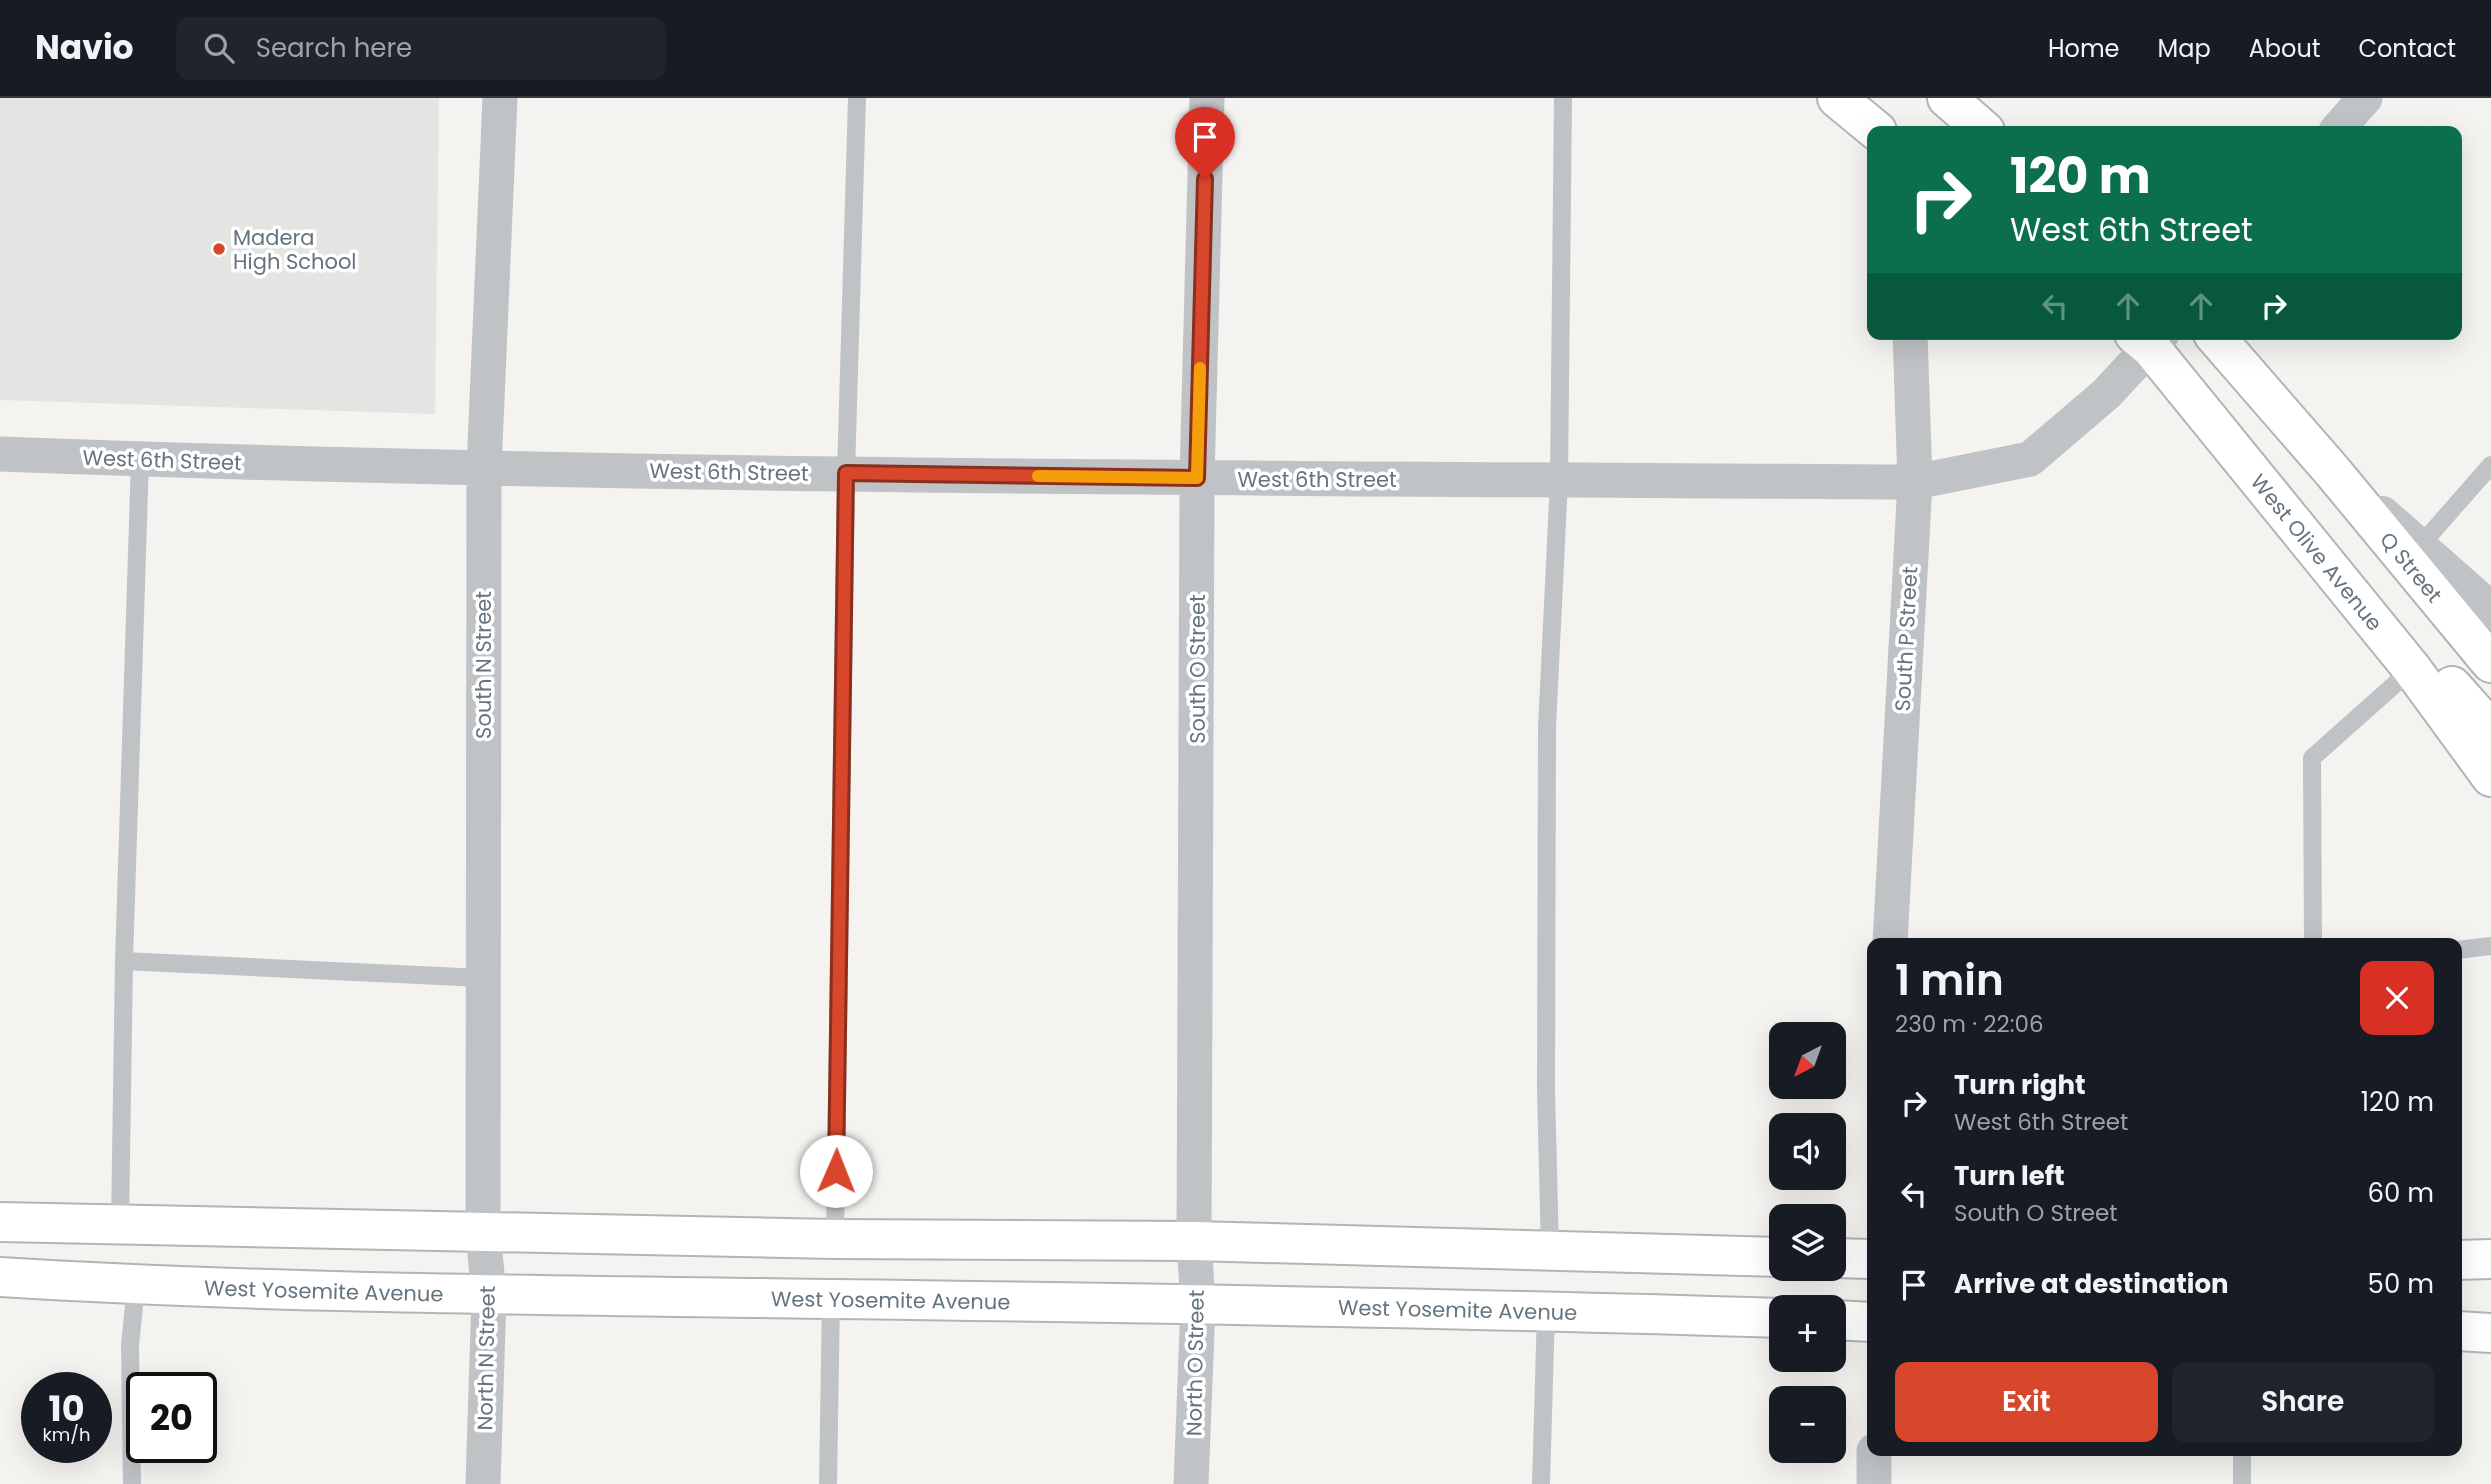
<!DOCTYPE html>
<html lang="en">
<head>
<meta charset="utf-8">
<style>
	body { margin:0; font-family:Poppins,sans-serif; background:#20242c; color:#f1f3f6; height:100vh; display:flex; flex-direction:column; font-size:26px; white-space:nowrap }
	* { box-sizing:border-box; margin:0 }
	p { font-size:23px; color:#9ea1a6 }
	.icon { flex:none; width:38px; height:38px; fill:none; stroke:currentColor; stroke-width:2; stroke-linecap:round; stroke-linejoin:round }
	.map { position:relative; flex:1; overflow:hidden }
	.details { position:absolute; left:1867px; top:840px; width:595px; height:518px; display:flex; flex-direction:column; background:#171b24; border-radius:14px; box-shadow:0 7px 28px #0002 }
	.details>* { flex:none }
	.hud { position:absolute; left:1867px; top:28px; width:595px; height:214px; border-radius:14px; box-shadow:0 7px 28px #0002; background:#0b6e4f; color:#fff; overflow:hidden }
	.needle { width:46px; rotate:221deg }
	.buttons { position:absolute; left:1769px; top:924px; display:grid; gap:14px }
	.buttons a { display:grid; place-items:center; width:77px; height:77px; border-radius:14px; background:#171b24; box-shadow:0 7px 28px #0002; font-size:35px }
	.speed { position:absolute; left:21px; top:1274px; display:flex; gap:14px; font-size:35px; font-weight:700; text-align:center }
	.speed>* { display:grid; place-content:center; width:91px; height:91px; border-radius:50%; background:#171b24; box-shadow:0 7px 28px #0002; line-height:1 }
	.speed small { font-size:18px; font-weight:400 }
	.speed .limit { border:4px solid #111; border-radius:10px; background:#fff; color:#111 }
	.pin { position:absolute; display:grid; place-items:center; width:60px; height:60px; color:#fff; margin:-72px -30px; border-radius:50% 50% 50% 0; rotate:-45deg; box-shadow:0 0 7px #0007 }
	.pin .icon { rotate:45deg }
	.me { position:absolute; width:77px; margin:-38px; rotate:1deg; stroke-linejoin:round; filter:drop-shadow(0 0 5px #0008) }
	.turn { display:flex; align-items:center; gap:24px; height:147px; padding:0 28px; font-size:32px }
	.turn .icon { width:91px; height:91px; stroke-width:2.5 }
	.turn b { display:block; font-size:49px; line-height:60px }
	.lanes { display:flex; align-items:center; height:66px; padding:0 28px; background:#0003; justify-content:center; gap:35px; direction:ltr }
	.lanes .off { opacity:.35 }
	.round { display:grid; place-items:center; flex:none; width:74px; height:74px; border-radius:14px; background:#20242c }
	.headline { display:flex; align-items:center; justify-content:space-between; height:119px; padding:0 28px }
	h1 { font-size:42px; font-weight:600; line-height:52px }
	.primary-button { display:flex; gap:14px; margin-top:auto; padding:14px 28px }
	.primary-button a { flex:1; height:80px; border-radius:14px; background:#d8462b; color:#fff; font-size:28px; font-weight:600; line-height:80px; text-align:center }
	.primary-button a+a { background:#20242c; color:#f1f3f6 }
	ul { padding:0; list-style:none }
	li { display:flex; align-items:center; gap:21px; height:91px; padding:0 28px }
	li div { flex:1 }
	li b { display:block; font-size:26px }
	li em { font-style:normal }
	header { display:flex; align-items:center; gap:42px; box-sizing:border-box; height:98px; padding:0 35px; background:#171b24; border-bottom:2px solid #363941 }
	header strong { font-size:33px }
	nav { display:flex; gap:38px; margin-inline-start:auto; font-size:24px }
	.search { width:490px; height:63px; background:#20242c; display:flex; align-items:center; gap:18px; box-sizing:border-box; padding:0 24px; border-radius:14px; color:#9ea1a6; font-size:26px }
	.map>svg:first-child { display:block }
	.built { fill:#e4e5e3 }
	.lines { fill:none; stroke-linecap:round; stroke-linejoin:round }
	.secondary-casing { stroke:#afb5b8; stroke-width:42 }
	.service { stroke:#bfc3c6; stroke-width:18 }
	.minor { stroke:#bfc3c6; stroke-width:35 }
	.tertiary { stroke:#bfc3c6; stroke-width:38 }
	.secondary { stroke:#fff; stroke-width:38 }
	.route-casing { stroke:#8c2e1c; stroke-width:18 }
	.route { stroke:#d8462b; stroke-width:12 }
	.slow { stroke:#f59e0b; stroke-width:12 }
	.poi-dot { fill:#d8462b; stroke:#fff; stroke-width:2.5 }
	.labels { text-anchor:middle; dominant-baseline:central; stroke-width:7; stroke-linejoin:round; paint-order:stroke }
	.poi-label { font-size:21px; fill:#64757f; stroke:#fff; text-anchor:start }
	.street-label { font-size:21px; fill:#64757f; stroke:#fff }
</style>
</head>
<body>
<header>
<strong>Navio</strong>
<div class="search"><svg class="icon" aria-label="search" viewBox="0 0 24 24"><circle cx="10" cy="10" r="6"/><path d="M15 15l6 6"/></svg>Search here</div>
<nav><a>Home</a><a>Map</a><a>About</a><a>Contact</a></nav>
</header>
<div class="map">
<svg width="2491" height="1386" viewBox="0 0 2491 1386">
	<rect width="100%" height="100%" fill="#f4f3f0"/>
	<!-- built -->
	<path class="built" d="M0,0H439L435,316L0,302Z"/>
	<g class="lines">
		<defs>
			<g id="secondary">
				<path d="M1837,0L1877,33"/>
				<path d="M1947,0L1985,33"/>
				<path id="s1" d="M2134,236L2151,250L2412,571L2491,679"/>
				<path id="s2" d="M2213,236L2333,374L2491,565"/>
				<path d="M2452,588L2491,632"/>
				<path d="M0,1124L835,1141L1194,1143L1782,1159"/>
				<path d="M1834,1160L1872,1161"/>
				<path d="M2457,1162L2491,1161"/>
				<path id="s3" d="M0,1179C277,1196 555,1197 832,1201C1149,1205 1465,1210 1782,1220"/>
				<path d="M1834,1222L1872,1224"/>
				<path d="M2457,1233L2491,1235"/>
			</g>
		</defs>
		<!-- secondary casing -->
		<use href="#secondary" class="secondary-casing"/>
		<!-- service -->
		<path class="service" d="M2419,449L2491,367
			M2313,845L2312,660L2412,571
			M2457,852L2491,848
			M124,863L482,880
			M120,1126L124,863L140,361
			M835,1141L846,375L857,0
			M1550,1152L1546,991L1547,630L1559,382L1563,0
			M2242,1353V1386
			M132,1386L130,1247L136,1188
			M828,1386L831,1201
			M1541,1386L1546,1213"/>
		<!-- minor -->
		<path class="minor" d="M2336,33L2365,0
			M0,356C638,380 1277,380 1915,384L2030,361L2106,296L2162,236
			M1890,845L1915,384L1910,236
			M483,1386L489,1197L483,1134L484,371L500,0
			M1191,1386L1198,1207L1194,1143L1197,380L1207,0
			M1874,1386V1353"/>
		<!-- tertiary -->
		<path class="tertiary" d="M2382,417L2491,513"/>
		<!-- secondary -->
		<use href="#secondary" class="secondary"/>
	</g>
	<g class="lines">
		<defs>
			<path id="route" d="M836,1073L846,375L1197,380L1205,81"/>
		</defs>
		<!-- route casing -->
		<use href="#route" class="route-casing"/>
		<!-- route -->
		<use href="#route" class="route"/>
		<!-- slow -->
		<path class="slow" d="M1038,378L1197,380L1200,270"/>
	</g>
	<!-- markers -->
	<circle class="poi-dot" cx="219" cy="151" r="7"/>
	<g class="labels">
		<!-- poi labels -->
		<g class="poi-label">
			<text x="233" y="139">Madera<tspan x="233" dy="24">High School</tspan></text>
		</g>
		<!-- street labels -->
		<g class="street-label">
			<text transform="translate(162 362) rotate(2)">West 6th Street</text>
			<text transform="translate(729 374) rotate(1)">West 6th Street</text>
			<text x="1317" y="381">West 6th Street</text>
			<text stroke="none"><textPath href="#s1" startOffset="285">West Olive Avenue</textPath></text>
			<text stroke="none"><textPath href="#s2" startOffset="306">Q Street</textPath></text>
			<text transform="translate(1906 541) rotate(-87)">South P Street</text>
			<text transform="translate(483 567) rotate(-90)">South N Street</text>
			<text transform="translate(1197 571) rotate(-90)">South O Street</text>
			<text stroke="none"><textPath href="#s3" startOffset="324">West Yosemite Avenue</textPath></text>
			<text stroke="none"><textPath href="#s3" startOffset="891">West Yosemite Avenue</textPath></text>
			<text stroke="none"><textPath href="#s3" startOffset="1458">West Yosemite Avenue</textPath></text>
			<text transform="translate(486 1260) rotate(-89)">North N Street</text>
			<text transform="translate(1195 1265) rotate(-89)">North O Street</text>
		</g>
	</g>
</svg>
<div class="buttons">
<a><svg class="needle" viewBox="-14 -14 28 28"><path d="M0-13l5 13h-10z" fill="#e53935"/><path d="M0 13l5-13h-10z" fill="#9ea1a6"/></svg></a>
<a><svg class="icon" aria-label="sound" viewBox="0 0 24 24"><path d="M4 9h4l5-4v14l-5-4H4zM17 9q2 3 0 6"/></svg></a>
<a><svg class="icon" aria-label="layers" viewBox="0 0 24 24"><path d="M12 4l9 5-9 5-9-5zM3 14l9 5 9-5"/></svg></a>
<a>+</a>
<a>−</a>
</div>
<div class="speed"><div>10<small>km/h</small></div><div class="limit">20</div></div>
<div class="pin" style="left:1205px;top:81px;background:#d93025"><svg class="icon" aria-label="arrive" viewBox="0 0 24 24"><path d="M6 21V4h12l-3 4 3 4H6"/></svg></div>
<svg class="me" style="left:836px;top:1073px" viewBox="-20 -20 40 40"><circle r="19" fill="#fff"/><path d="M0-13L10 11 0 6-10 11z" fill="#d8462b"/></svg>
<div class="hud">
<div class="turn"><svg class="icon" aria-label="right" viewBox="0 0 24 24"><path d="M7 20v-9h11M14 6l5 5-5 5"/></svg><div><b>120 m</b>West 6th Street</div></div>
<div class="lanes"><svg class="icon off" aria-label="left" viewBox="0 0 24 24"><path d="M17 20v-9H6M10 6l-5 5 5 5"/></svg><svg class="icon off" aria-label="ahead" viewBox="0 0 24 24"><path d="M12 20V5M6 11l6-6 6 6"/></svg><svg class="icon off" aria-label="ahead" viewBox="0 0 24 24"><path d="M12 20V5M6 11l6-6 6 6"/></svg><svg class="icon" aria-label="right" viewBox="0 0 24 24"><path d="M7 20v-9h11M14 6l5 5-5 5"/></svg></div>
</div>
<section class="details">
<div class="headline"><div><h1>1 min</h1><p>230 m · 22:06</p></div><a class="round" style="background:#d93025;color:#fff"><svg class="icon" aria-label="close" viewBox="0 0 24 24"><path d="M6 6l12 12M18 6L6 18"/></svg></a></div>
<ul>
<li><svg class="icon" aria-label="right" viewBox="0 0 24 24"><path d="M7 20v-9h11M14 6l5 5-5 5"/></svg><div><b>Turn right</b><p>West 6th Street</p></div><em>120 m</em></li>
<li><svg class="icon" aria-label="left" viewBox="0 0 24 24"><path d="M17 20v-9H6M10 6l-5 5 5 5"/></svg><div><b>Turn left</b><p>South O Street</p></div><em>60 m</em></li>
<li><svg class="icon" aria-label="arrive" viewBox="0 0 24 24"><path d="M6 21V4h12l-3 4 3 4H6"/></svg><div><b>Arrive at destination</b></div><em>50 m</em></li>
</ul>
<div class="primary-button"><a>Exit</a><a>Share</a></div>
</section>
</div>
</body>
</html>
